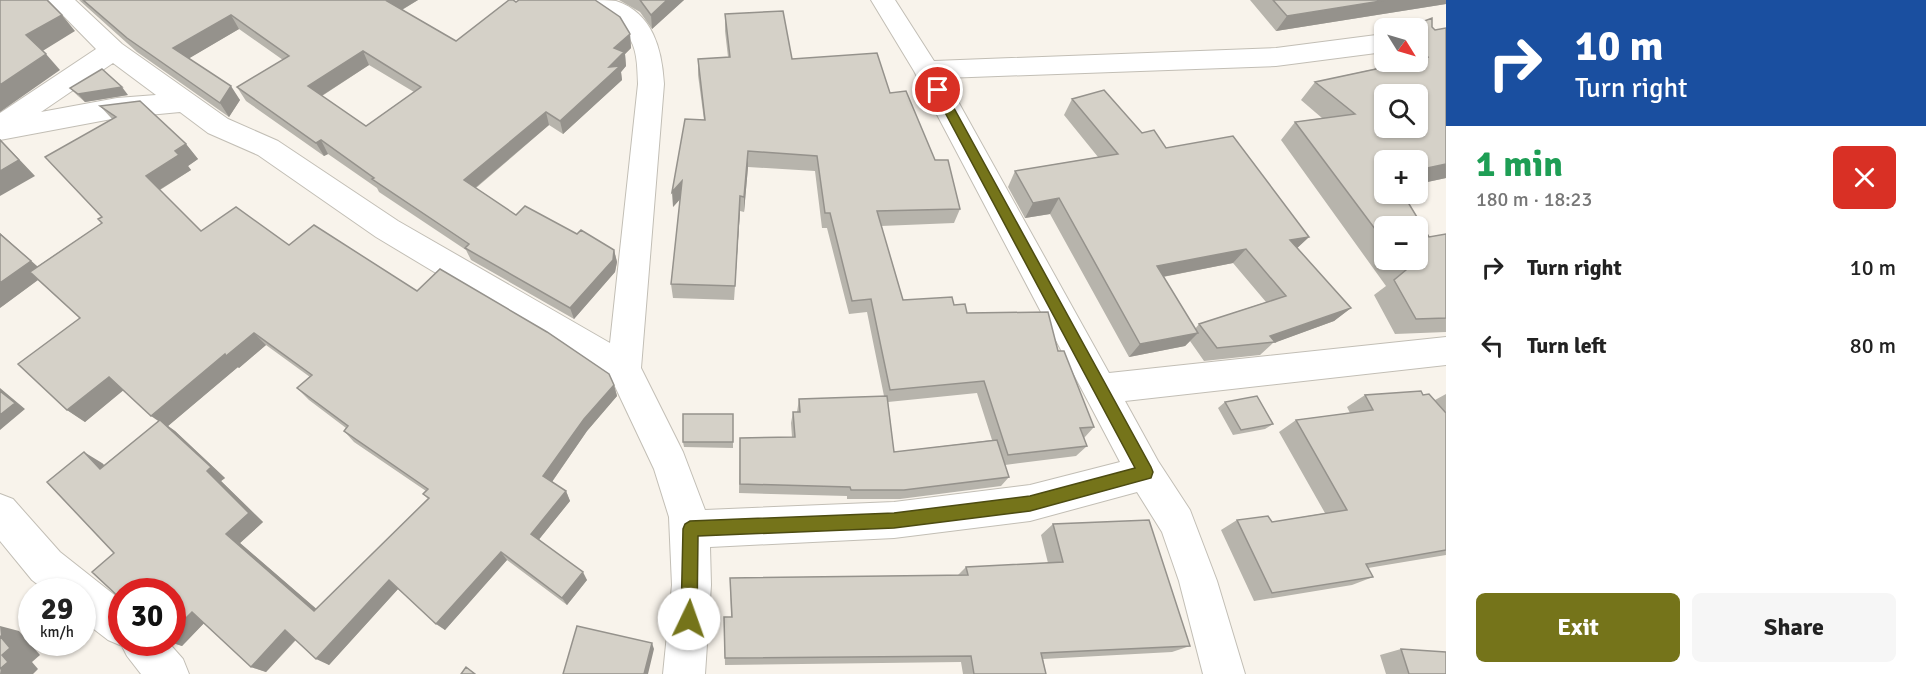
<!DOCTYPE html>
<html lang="en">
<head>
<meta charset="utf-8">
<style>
	body { margin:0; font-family:Signika,sans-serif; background:#f6f6f6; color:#222; height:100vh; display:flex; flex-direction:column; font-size:22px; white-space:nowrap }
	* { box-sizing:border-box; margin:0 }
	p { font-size:20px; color:#767676 }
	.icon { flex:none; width:33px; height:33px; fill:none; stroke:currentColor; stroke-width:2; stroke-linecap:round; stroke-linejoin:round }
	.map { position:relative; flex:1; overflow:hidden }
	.details { display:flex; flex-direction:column; background:#fff; width:480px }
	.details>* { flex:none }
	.guide { background:#1a4fa0; color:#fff; overflow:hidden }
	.needle { width:39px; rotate:127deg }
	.tools { position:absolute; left:1374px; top:18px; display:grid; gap:12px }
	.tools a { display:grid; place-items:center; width:54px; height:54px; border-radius:9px; background:#fff; box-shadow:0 2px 4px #0004; font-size:30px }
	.speed { position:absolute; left:18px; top:578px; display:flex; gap:12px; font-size:30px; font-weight:700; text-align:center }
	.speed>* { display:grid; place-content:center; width:78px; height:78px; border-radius:50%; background:#fff; box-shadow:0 2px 4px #0004; line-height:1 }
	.speed small { font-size:15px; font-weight:400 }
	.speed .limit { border:9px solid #d22; background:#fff; color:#111 }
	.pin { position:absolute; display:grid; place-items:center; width:51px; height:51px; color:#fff; margin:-26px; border:3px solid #fff; border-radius:50%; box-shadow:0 2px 6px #0007 }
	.me { position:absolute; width:66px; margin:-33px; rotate:3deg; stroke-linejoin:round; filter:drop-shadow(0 0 4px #0008) }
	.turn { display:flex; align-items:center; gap:21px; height:126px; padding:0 30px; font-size:27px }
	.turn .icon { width:78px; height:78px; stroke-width:2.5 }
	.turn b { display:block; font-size:42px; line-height:51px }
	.round { display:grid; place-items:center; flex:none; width:63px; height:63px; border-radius:9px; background:#f6f6f6 }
	.head { display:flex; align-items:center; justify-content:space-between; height:102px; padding:0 30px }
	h1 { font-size:36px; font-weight:700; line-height:45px; color:#1e9e55 }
	.button { display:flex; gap:12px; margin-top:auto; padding:12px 30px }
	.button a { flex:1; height:69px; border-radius:9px; background:#75741a; color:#fff; font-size:24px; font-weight:700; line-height:69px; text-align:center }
	.button a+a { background:#f6f6f6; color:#222 }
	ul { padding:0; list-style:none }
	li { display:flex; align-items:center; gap:18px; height:78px; padding:0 30px }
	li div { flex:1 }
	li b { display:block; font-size:22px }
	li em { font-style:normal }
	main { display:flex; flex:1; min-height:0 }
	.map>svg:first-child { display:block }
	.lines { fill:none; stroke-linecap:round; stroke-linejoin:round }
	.minor-casing { stroke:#c2beb5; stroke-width:2 }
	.minor { fill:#fff; fill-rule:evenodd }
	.wall { fill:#b7b4ac; fill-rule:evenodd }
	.shaded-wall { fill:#95928c }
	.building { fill:#d5d1c8; stroke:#95928c; stroke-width:1.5; fill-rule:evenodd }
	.route { fill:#75741a; stroke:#4c4b11; stroke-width:1.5 }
</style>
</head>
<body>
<main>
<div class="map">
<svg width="1446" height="674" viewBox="0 0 1446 674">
	<rect width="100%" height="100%" fill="#f8f3eb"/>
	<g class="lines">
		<defs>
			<path id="minor" d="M48,0H75L122,44L228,119L278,141L398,221L610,343L638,84C637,51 636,35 606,16C598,11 589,8 584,0C593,0 607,0 616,1C653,13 662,50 664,84L641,368L683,452L705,510L894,502L1030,485L1120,462L914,71L871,0H895L934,61L1276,48L1384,34V52L1276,66L945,78L1109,373L1446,337V365L1125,401L1158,461L1190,510L1217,581L1245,674H1203L1179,581L1162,532L1137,492L1030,521L894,538L710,547L711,585L705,674H663L672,585L669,517L654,469L611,378L376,237L258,155L208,133L180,112L117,118L0,140V113L96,49ZM113,63L156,95L117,98L41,112Z
				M0,494L13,499L60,552L122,601V642H168L183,659L189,674H141L127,656L122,646L108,640L82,620V591H46L32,580L0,541Z"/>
		</defs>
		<!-- minor casing -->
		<use href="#minor" class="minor-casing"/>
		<!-- minor -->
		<use href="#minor" class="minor"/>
	</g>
	<!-- wall -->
	<path class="wall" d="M79,0H418L402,10L456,41L516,2L630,34L631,48L625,54L626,66L621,72L622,80L563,134L549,125L476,188L516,215L577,234L614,250L617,262L615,272L574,319L471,260L466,250L379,192L377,188L328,154L324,156L246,101L237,87L283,60L239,29L189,58L240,100L229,117L137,52ZM369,65L414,92L366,126L322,96Z
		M619,0H684L652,29L640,12Z
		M1250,0H1446V4L1276,31Z
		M725,14L792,59L890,93L935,160L960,209L954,223L881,226L903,300L954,305L967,313L1058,351L1094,427L1084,438L1087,446L1076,456L1005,465L1009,477L1001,486L900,499H847V496L739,493L740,438L792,437L791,423L793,412H797L799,399L884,396L867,312L849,314L827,228H822L815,171L748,167L744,212L740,211L734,300L673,298L671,284L680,199L673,207L704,120L698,75V59L728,57L725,31ZM977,393L992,440L894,452L888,402Z
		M1432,27L1435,30L1446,28V178L1418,184V160L1384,194L1429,237L1446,234V332L1395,334L1374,295L1386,286L1281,140L1295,122L1322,118L1301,100L1315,82L1401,63L1400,62H1418V28ZM1384,226L1418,260H1384Z
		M70,88L128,95L85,102L78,96Z
		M1072,99L1142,133L1309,237L1297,248L1351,308L1334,321L1273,343L1260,355L1204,361L1190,341L1185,346L1129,357L1050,214L1025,218L1008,187L1015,171L1098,157L1064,115ZM1233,263L1266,302L1199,324L1195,329L1163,277Z
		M100,106L186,144L198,159L188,166L191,170L160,190L201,231L289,245L417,291L614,385L617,396L587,431L552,482L566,491L570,501L539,539L587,580L567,605L507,560L445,630L398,589L329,665L296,640L266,672L251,667L204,623L182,646L170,642H172L114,553L102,463L104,465L159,421L123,390L85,422L67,410L80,318L38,280L0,308L38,266L102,223L112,119ZM266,345L310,377L297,388L309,400L346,428L344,431L354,442L426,491L423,494L428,499L316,609L240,543L263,522L221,481L225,478L175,431L168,426L238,367L239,368Z
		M1446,394V555L1368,568L1373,577L1352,585L1254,601L1221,530L1237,520L1272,522L1325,513L1279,432L1296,420L1350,413L1347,407L1365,395H1423L1435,400Z
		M1225,402L1273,424L1265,429L1233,435L1218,408Z
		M733,414V448L684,447L683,442Z
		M1053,524L1190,646L1172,652L1043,659L1046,674H963L961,662L725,665L724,617H731L730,578L958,575L966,567L1048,563L1041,535Z
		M1401,649L1446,674H1386L1380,655Z"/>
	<!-- shaded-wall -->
	<path class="shaded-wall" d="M389,0H418L393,15L387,1Z
		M667,0H684L652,29L651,15Z
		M1387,0H1446V4L1276,31L1287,16Z
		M62,15L75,31L41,52L26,35Z
		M231,15L239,29L183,62L173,48Z
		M630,34L631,48L625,54L626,66L621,72L622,80L563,134L560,121L609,67L614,48Z
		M363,51L369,65L315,100L308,86Z
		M46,54L60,70L0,112V85Z
		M231,86L240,100L229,117L220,103Z
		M122,87L128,95L85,102L78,94Z
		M546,112L549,125L469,193L464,180Z
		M0,139L35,176L0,196Z
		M321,140L328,154L324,156L316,143Z
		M186,144L198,159L188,166L191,170L159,190L146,176L175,151Z
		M748,151V167L744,212V197Z
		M1446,164V178L1418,184V170Z
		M682,181L683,196L673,207L672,192Z
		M740,196V211L734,300L735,286Z
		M1059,198L1050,214L1025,218L1033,203Z
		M0,233L46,274L0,308Z
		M1309,237L1294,251L1290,240Z
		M1246,249L1233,263L1146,280L1157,266Z
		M614,250L617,262L615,272L574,319L570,308Z
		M1351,308L1334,321L1274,343L1275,342L1270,336Z
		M254,333L266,345L239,368L226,356Z
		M1198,333L1185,346L1129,357L1140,344Z
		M225,354L238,367L168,426L175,431L225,478L221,481L263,522L240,543L327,618L314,611L226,534L207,471L167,427L151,416Z
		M109,377L125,389L85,422L67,410Z
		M614,385L617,396L587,431L549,486L543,476L584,419Z
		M0,388L25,409L0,430Z
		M84,452L102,463L118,479L100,469Z
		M566,491L570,501L537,542L531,534Z
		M501,552L507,560L445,630L436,624Z
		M583,572L587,580L567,605L562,598Z
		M389,580L399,588L329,665L316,659Z
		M192,612L208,619L182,646L170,642H172V632Z
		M0,626L19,631L40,655L32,662L38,669L33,674H0L2,655Z
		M285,630L299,636L266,672L251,667Z
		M652,643L654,649L648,674H644Z"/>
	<!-- building -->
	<path class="building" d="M0,0H47L62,15L26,35L46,54L0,85Z
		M83,0H389L387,1L456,41L509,0H513L516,2L519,0H595L620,17L629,32L630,34L614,48L624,52L609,67L620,66L560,121L546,112L464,180L516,215L525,206L577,234L581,230L614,250L613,260L570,308L465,248L469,244L372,179L374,178L321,140L316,143L237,87L289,56L231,15L173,48L231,86L220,103L127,38ZM363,51L421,87L366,126L308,86Z
		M640,0H667L651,15Z
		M1273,0H1387L1287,16Z
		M783,11L792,59L877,53L890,93L906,91L935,160H948L960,209L877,211L903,300L952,297L954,305L965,304L967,313L1048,312L1058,351H1064L1094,427L1080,428L1087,446L1008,455L984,381L890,390L871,299L852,301L830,213H825L817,156L748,151L744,197L740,196L735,286L671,284L682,181L672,192L685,119L705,120L698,59L730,57L725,14Z
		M1432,18V27L1435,30L1446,28V164L1418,170V160H1384V194H1403L1429,237L1446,234V318L1416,319L1394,280L1406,270L1398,260H1418V226H1384V241L1295,122L1355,114L1315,82L1409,62H1418V60L1428,57L1418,45V28H1406ZM1384,94H1418V128H1384Z
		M102,69L122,87L78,94L70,88Z
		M1104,90L1142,133L1154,130L1166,148L1233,136L1309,237L1290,240L1351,308L1270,336L1275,342L1217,348L1199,324L1286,296L1246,249L1157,266L1198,333L1140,344L1059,198L1033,203L1015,171L1118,154L1072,99Z
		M140,101L186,144L175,151L179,155L146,176L201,231L236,207L289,245L314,225L417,291L440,269L547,332L609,374L614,385L584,419L543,476L566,491L531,534L583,572L562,598L501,552L436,624L389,580L316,659L285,630L251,667L192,612L172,632V591H122V600L92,572L114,553L47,482L84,452L100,469L160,420L211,467L207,471L249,513L226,534L314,611L429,498L423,494L428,489L344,431L348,426L297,388L312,375L254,333L226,356L225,354L151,416L109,377L67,410L18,364L80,318L30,272L102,223L98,219L102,217L45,157L116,117L100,106Z
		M0,140L19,160L0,171Z
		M0,234L31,261L0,283Z
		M0,391L15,403L0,415Z
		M1421,391L1423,395L1429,394L1446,413V550L1366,564L1373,577L1272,593L1237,520L1268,516L1272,522L1347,510L1296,420L1373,410L1365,395Z
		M887,396L894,452L997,440L1009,477L904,490H851L850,487L740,484V438L795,437L793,412H800L799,399Z
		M1257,396L1273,424L1241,430L1225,402Z
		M683,414H733V442H683Z
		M1149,520L1190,646L1041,653L1046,674H974L971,656L725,658L724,617H732L730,578L968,575L966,567L1063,562L1053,524Z
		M577,626L652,643L644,674H563Z
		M0,636L10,648L2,655L8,662L0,669Z
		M1401,649L1446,652V674H1409Z
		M466,667L475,674H461Z"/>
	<!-- route -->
	<path class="route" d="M938,86L944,90L1151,467L1153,472L1151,478L1030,511L894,528L698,536L697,619L695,625L689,627L683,625L681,619L683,529L685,524L690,521L894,513L1030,496L1135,468L933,90Z"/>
</svg>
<div class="tools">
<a><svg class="needle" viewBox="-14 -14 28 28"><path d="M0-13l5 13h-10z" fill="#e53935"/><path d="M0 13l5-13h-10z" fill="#767676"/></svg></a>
<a><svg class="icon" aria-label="search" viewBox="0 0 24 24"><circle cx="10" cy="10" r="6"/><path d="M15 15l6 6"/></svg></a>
<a>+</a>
<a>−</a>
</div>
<div class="speed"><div>29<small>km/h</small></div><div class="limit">30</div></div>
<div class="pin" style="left:938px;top:90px;background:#d93025"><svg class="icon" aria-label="arrive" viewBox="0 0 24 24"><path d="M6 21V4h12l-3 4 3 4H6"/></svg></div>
<svg class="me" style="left:689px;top:619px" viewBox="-20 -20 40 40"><circle r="19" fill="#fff"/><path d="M0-13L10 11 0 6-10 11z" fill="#75741a"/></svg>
</div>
<section class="details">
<div class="guide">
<div class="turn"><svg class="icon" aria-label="right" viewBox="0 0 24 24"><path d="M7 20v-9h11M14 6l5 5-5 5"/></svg><div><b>10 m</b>Turn right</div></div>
</div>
<div class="head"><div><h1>1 min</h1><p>180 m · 18:23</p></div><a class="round" style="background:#d93025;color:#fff"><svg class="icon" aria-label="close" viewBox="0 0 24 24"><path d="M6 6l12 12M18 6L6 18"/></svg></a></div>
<ul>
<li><svg class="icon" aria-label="right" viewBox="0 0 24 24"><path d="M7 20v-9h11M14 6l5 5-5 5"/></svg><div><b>Turn right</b></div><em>10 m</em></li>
<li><svg class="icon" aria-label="left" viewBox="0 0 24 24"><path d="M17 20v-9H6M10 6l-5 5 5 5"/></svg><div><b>Turn left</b></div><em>80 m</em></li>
</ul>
<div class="button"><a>Exit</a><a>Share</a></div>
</section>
</main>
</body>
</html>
